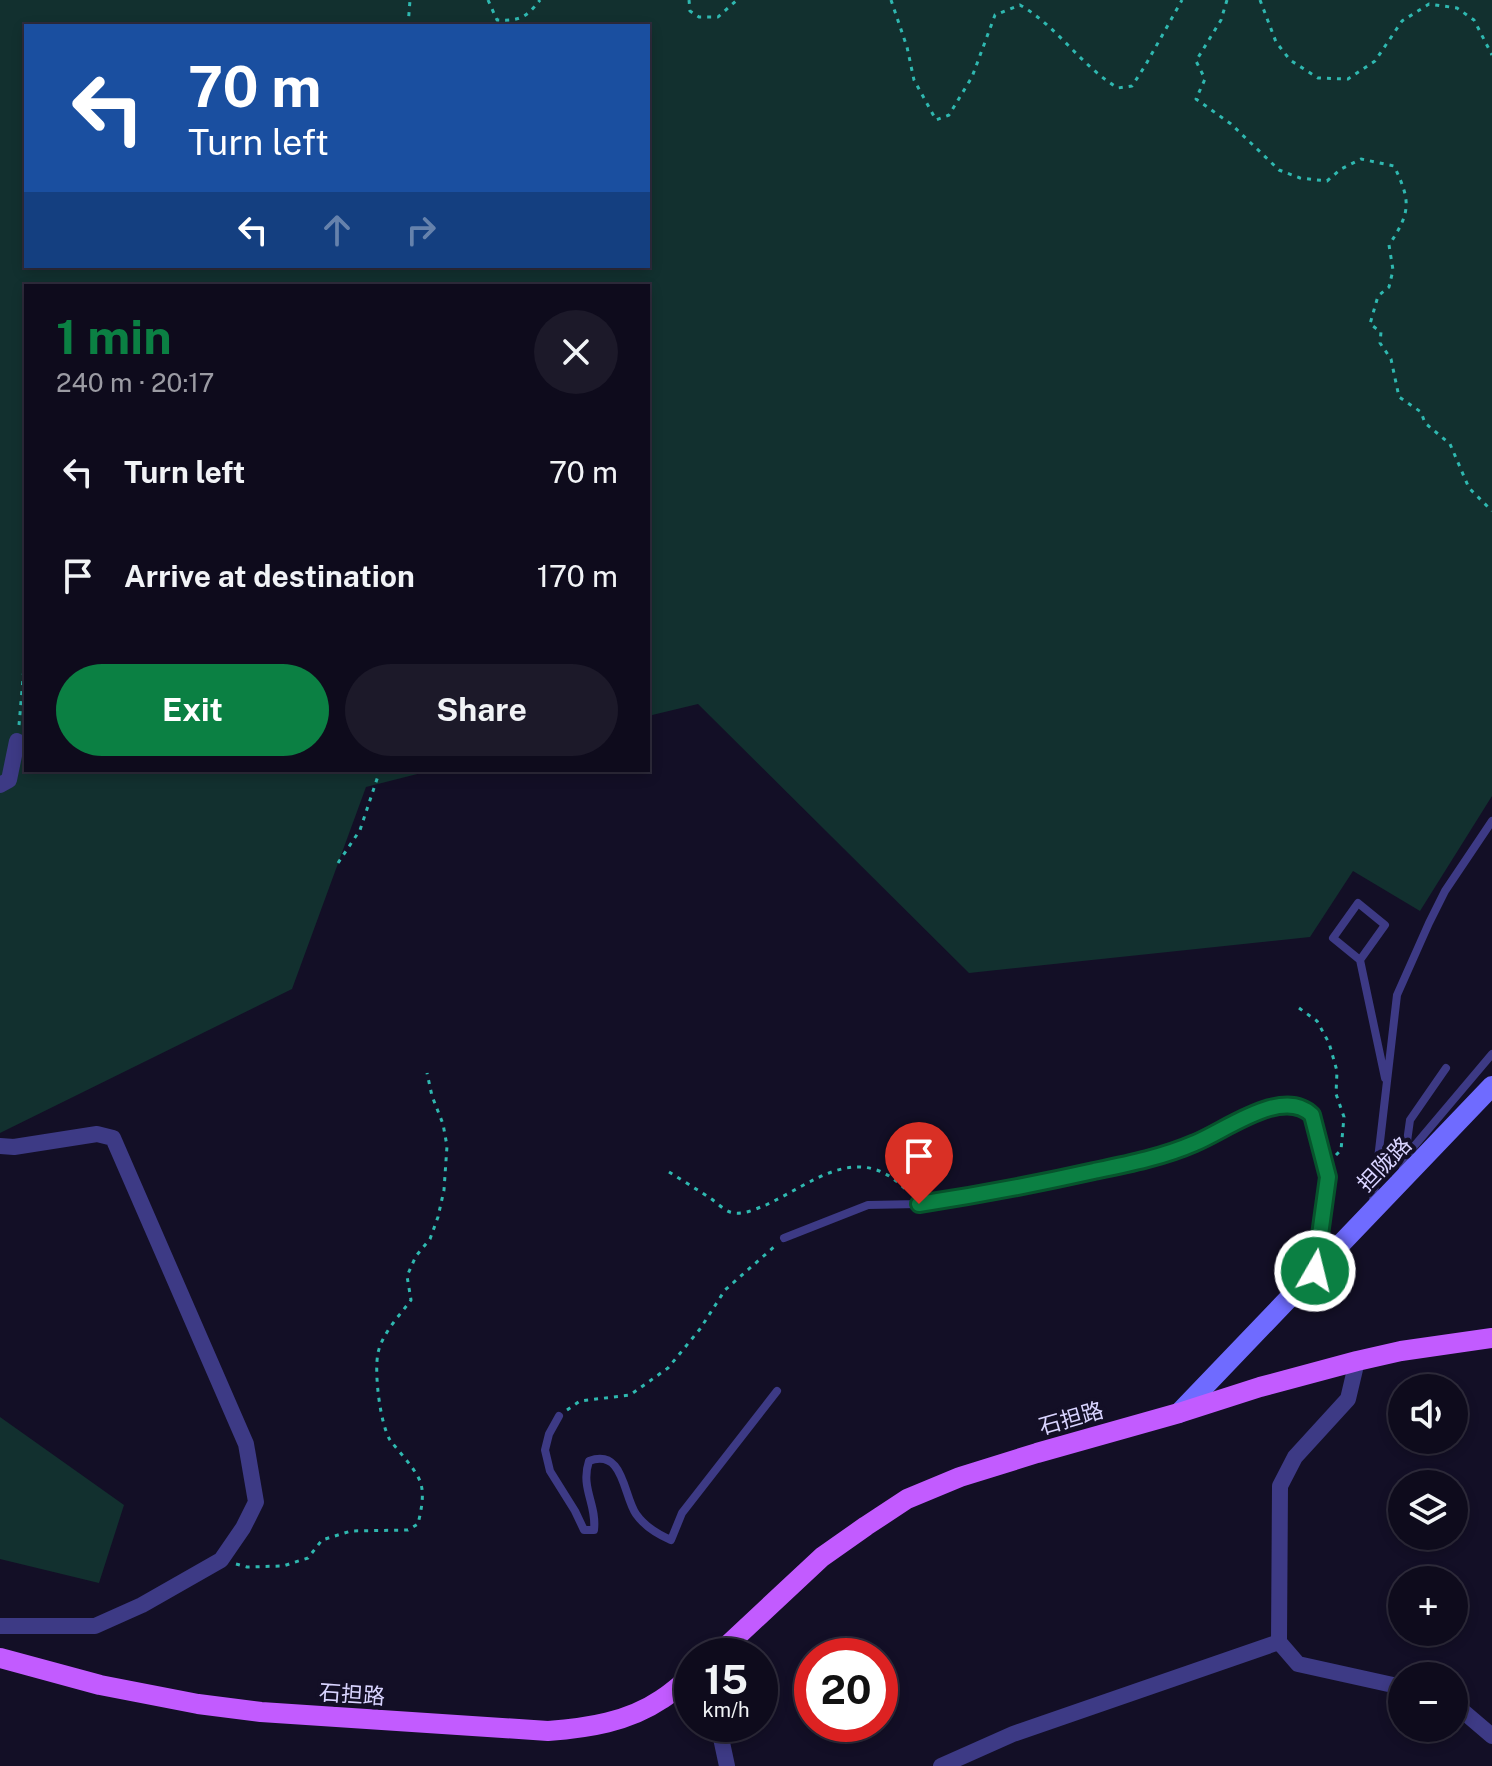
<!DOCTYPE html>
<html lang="en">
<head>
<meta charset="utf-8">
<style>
	body { margin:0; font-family:"Public Sans","Noto Sans SC",sans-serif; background:#1c1929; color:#f1f3f6; height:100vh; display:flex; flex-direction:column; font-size:30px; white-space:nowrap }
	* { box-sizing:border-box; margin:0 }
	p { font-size:26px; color:#9b9ba3 }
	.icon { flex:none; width:44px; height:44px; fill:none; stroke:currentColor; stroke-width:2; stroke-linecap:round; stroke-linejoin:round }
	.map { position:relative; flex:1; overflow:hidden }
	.drawer { position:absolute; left:24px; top:284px; width:626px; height:488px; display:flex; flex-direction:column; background:#0e0b1c; border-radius:0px; box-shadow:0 4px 12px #0003,0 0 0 2px #2e2b3b }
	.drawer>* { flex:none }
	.guide { position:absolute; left:24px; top:24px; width:626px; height:244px; border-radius:0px; box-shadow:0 4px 12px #0003,0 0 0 2px #2e2b3b; background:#1a4fa0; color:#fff; overflow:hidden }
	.tools { position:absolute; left:1388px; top:1374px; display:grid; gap:16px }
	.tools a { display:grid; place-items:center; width:80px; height:80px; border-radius:50%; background:#0e0b1c; box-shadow:0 4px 12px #0003,0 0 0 2px #2e2b3b; font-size:40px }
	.speed { position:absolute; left:674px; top:1638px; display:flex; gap:16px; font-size:40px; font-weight:700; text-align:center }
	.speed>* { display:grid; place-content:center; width:104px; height:104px; border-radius:50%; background:#0e0b1c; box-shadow:0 4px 12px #0003,0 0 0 2px #2e2b3b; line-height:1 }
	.speed small { font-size:20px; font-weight:400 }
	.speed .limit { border:12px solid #d22; background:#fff; color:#111 }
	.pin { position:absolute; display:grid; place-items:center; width:68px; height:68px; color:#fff; margin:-82px -34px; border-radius:50% 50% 50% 0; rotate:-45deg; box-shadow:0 0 8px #0007 }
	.pin .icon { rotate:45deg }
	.me { position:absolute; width:88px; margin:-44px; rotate:8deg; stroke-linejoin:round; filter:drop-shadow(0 0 6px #0008) }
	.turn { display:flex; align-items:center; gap:28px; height:168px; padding:0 32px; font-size:36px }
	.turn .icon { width:104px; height:104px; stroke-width:2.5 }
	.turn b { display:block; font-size:56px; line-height:68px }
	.lanes { display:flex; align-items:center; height:76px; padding:0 32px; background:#0003; justify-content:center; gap:40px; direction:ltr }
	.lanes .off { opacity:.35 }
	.round { display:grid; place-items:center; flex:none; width:84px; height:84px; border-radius:42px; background:#1c1929 }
	.summary { display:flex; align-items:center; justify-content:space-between; height:136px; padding:0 32px }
	h1 { font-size:48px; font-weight:700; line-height:60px; color:#0b8043 }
	.action { display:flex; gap:16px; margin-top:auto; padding:16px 32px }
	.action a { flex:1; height:92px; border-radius:48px; background:#0b8043; color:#fff; font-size:32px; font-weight:700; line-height:92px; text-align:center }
	.action a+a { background:#1c1929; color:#f1f3f6 }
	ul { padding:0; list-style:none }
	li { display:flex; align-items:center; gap:24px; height:104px; padding:0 32px }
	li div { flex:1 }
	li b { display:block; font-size:30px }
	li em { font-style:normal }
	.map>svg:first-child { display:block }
	.green { fill:#12302f; fill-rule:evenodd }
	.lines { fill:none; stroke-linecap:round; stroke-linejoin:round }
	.path { stroke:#2fb8b0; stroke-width:3; stroke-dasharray:4 6; stroke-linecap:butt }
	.lane { stroke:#3d3a85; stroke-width:8 }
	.street { stroke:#3d3a85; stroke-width:16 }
	.secondary { stroke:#6f6bff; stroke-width:20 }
	.primary { stroke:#c25bff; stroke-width:20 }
	.route-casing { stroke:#07532c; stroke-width:20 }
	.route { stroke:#0b8043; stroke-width:14 }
	.labels { text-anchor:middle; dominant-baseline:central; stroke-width:8; stroke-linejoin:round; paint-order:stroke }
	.street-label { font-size:22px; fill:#d9d4ff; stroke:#130f26 }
</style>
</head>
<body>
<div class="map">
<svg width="1492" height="1766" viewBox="0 0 1492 1766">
	<rect width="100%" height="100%" fill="#130f26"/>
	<!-- green -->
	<path class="green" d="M0,0H1492V796L1420,911L1353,871L1310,937L969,973L698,704L648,716V286H26V770H433L366,787L292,989L0,1133ZM26,26H648V266H26Z
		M0,1417L124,1505L99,1583L0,1559Z"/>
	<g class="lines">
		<!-- path -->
		<path class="path" d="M488,0L497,20C520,21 526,18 540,0
			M689,0L690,11L699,17H718L737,0
			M891,0L907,47L914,80L936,120L949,115L972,77L995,15L1020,5C1058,27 1081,66 1118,88L1132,86L1145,66L1182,0
			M1227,0L1221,20L1196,61L1205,79L1196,99L1231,124L1279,170L1300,178L1327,181L1341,169L1361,159L1394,166C1411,201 1411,212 1389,245L1393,270L1389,287L1378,296L1370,324L1381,332L1380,343L1391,359L1399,397L1421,412L1425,423L1450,444L1469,488L1492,511
			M1260,0L1276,42L1290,60L1318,78L1348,79L1375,61L1402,21L1429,4L1457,8L1474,20L1492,55
			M408,26L410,0
			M19,725L24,667L26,666
			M338,863L360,830L380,770
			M1299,1008L1317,1021L1329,1043L1337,1071L1336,1094L1344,1117L1341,1150L1336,1155
			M669,1172C682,1180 696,1189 710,1198C716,1202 724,1210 730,1212C742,1216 755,1209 766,1205C815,1182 860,1139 909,1193
			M567,1410L580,1401L630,1395L668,1368L700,1329L725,1290L775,1246
			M236,1564L247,1567L283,1566L308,1558L322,1540L351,1531L408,1530L418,1524C421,1511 425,1494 420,1481C414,1467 399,1452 390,1440C380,1423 374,1373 378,1353C382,1334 399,1316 411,1300L407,1276L416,1256L430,1239L438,1217L444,1190L447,1146L443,1124L432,1096L427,1073"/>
		<!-- lane -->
		<path class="lane" d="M1360,960L1333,938L1358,903L1385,925L1360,960L1385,1078
			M1405,1156L1410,1120L1446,1068
			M1402,1173L1405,1157L1492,1054
			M1373,1202L1397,995L1429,923L1445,891L1492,821
			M784,1238L868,1205L919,1204L1015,1189L1144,1160L1194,1144L1263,1110L1285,1105L1305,1108L1312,1115L1328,1177L1317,1262
			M559,1416L549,1434L545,1450L550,1471L575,1511L584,1530H594C597,1504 580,1488 589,1461C624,1448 623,1495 636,1514C645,1527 657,1534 671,1540L682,1513L777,1391"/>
		<!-- street -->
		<path class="street" d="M0,785L9,780L17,741
			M0,1146L14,1147L97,1134L113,1138L246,1444L256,1502L243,1528L221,1560L142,1605L95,1626H0
			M1357,1361L1348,1399L1295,1457L1280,1486L1279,1642L1298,1664L1402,1687
			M1454,1706L1458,1707L1492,1736
			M718,1724L727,1766
			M941,1766L1013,1734L1279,1642"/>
		<!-- secondary -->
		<path class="secondary" d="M1179,1413L1492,1086"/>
		<!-- primary -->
		<path class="primary" d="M716,1656L822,1557L866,1526L907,1499L960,1477L1037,1453L1179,1413L1260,1387L1357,1361L1401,1351L1492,1338
			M0,1658L100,1685L198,1704L261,1712L548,1731C588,1728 628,1722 662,1699C673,1692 682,1683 692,1676"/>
	</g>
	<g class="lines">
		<defs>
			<path id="route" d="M919,1204C978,1195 1036,1184 1094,1171C1128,1164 1163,1157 1195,1143C1225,1131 1283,1086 1312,1115L1328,1177L1315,1271"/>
		</defs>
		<!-- route casing -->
		<use href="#route" class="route-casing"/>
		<!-- route -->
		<use href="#route" class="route"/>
	</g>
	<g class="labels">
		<!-- street labels -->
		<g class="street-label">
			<text transform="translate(1384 1164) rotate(-46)">担陇路</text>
			<text transform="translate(1071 1418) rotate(-16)">石担路</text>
			<text transform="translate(352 1694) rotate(4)">石担路</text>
		</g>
	</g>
</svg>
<div class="tools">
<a><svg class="icon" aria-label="sound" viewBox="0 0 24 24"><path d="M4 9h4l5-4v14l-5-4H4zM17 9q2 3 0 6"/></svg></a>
<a><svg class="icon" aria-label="layers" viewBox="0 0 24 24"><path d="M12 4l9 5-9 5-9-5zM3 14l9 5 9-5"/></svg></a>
<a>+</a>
<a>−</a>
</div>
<div class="speed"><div>15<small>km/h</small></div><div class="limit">20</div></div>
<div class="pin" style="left:919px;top:1204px;background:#d93025"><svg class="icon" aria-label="arrive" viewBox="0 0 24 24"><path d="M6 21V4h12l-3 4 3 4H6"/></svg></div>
<svg class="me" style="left:1315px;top:1271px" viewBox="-20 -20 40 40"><circle r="17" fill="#0b8043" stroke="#fff" stroke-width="3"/><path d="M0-11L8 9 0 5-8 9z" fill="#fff"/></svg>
<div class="guide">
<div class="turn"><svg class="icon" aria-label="left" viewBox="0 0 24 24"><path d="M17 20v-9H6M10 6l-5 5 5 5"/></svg><div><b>70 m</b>Turn left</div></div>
<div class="lanes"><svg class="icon" aria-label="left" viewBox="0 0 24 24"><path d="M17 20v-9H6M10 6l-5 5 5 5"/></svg><svg class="icon off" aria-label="ahead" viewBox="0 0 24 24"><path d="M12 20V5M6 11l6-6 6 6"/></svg><svg class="icon off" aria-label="right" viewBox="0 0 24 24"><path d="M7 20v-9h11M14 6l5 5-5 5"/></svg></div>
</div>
<section class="drawer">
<div class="summary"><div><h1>1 min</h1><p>240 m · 20:17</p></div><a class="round"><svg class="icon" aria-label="close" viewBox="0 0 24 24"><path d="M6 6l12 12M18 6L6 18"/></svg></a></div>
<ul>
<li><svg class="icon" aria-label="left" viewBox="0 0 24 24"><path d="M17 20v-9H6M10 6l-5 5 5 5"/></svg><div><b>Turn left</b></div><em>70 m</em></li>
<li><svg class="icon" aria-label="arrive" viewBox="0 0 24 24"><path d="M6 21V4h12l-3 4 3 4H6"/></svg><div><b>Arrive at destination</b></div><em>170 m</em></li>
</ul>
<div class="action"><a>Exit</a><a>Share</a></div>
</section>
</div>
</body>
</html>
